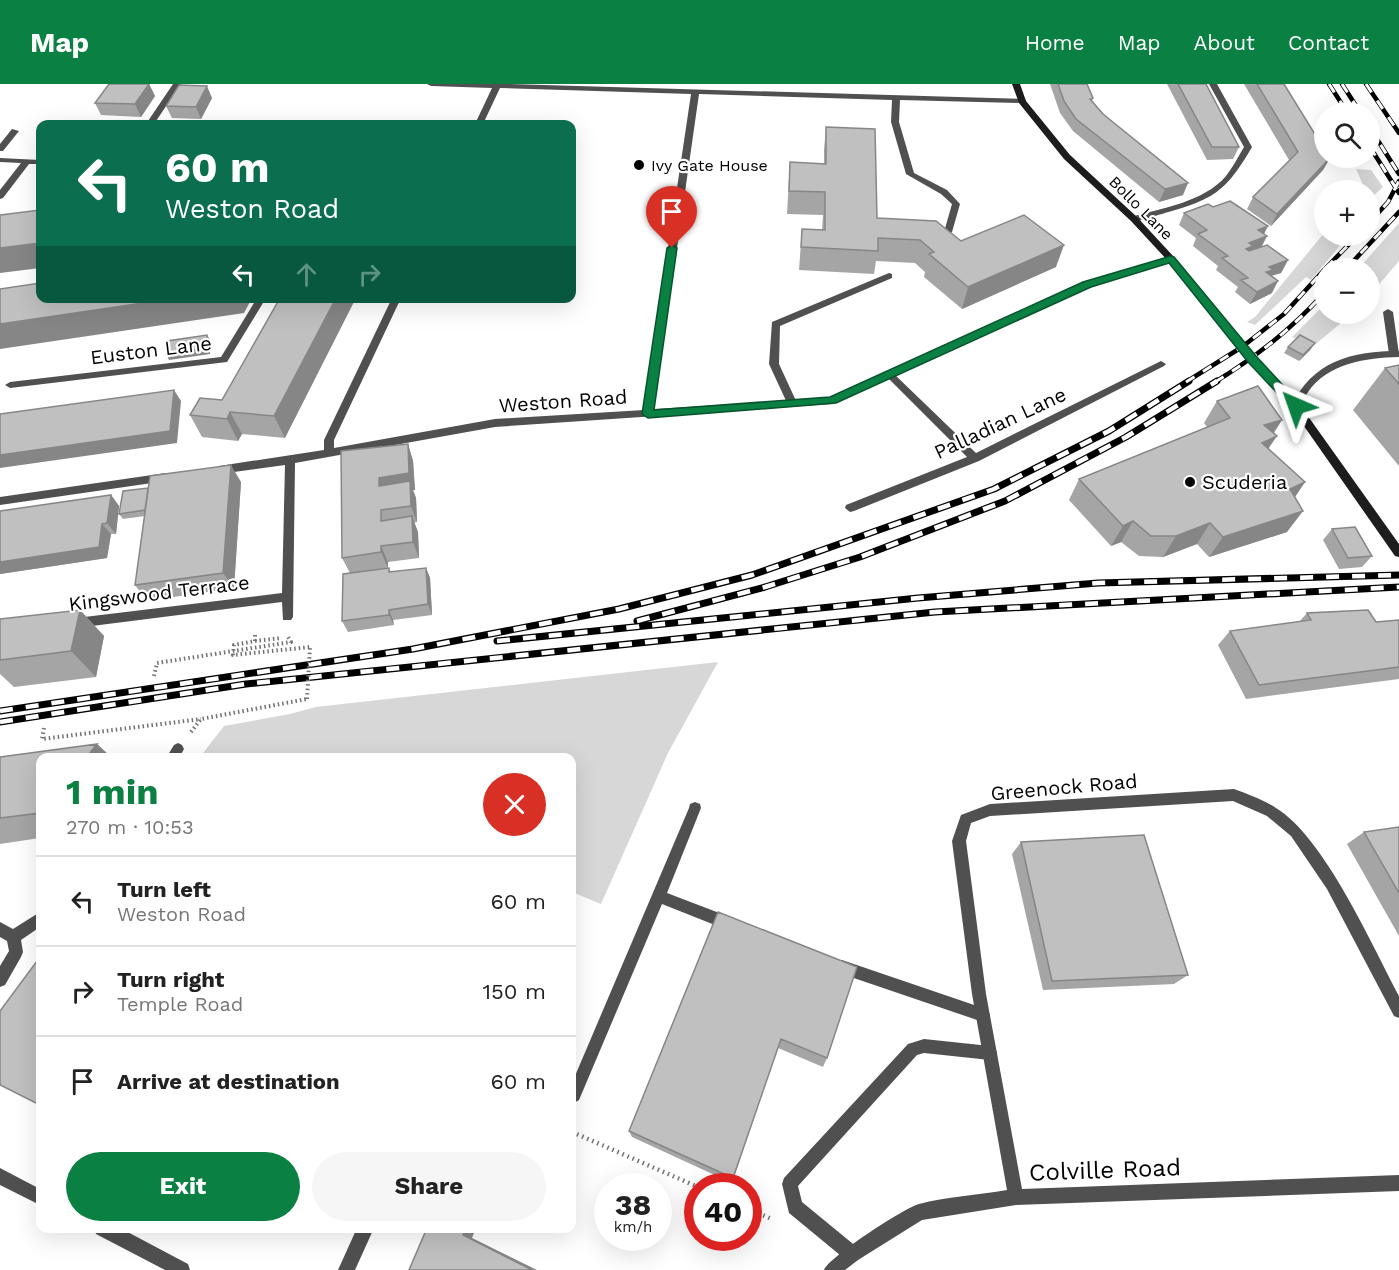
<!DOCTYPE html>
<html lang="en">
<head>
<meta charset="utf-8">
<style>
	body { margin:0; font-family:"Work Sans",sans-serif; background:#f6f6f6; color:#222; height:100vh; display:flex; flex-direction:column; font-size:22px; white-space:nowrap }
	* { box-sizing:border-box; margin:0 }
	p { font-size:20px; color:#767676 }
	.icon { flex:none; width:33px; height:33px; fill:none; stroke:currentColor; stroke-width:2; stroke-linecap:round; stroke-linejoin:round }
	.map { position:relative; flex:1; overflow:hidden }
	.details { position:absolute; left:36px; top:669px; width:540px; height:480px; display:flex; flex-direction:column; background:#fff; border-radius:12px; box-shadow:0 6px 24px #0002 }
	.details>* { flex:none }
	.guide { position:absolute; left:36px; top:36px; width:540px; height:183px; border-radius:12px; box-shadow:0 6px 24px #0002; background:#0b6e4f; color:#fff; overflow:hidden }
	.controls { position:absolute; left:1314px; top:18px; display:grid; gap:12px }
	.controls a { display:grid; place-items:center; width:66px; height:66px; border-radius:50%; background:#fff; box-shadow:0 6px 24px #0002; font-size:30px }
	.speed { position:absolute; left:594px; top:1089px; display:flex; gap:12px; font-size:30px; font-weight:700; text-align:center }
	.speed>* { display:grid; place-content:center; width:78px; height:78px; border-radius:50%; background:#fff; box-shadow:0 6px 24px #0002; line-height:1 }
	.speed small { font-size:15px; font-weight:400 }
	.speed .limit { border:9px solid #d22; background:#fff; color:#111 }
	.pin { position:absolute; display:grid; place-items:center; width:51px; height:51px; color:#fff; margin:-62px -26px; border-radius:50% 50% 50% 0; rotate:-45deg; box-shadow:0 0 6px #0007 }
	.pin .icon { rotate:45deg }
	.me { position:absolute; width:66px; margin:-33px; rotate:317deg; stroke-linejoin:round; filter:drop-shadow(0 0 4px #0008) }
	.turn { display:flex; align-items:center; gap:21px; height:126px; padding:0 30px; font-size:27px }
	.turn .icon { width:78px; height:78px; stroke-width:2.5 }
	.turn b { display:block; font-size:42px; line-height:51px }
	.lanes { display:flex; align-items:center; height:57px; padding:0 30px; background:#0003; justify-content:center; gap:30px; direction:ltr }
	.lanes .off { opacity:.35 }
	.round { display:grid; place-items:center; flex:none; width:63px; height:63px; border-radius:32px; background:#f6f6f6 }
	.summary { display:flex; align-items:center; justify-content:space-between; height:102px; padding:0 30px }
	h1 { font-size:36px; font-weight:700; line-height:45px; color:#0b8043 }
	.cta { display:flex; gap:12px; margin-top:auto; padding:12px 30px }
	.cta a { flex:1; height:69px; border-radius:36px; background:#0b8043; color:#fff; font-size:24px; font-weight:700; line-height:69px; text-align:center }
	.cta a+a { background:#f6f6f6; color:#222 }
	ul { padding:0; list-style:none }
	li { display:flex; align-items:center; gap:18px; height:90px; padding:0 30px; border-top:2px solid #e0e0e0 }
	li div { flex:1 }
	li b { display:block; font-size:22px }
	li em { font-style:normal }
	header { display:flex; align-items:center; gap:36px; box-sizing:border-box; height:84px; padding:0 30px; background:#0b8043; color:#fff }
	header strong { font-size:28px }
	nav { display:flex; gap:33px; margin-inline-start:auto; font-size:21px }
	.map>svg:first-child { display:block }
	.green { fill:#d7d7d7 }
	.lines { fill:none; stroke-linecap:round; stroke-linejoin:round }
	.path-far1 { stroke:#727272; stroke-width:4; stroke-dasharray:1.5 3; stroke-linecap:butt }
	.path { stroke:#727272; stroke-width:4.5; stroke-dasharray:1.5 4; stroke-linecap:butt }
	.lane { fill:#505050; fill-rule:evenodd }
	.street { fill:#505050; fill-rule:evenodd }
	.secondary { fill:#1d1d1d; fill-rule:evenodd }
	.rail-far1-casing { stroke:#000; stroke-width:4.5 }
	.rail-casing { stroke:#000; stroke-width:7 }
	.rail-far1 { stroke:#fff; stroke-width:3; stroke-dasharray:10; stroke-linecap:butt }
	.rail { stroke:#fff; stroke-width:4.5; stroke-dasharray:13; stroke-linecap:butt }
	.path-bridge { stroke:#727272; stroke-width:4; stroke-dasharray:1.5 3; stroke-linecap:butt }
	.wall { fill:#a5a5a5 }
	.shaded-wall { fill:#868686 }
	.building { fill:#c0c0c0; stroke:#868686; stroke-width:1.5 }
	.route { fill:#0b8043; stroke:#07532c; stroke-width:1.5 }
	.poi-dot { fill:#000; stroke:#fff; stroke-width:2 }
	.labels { text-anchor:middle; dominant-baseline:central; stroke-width:4.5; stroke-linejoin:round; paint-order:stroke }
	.far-poi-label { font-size:16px; fill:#000; stroke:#fff; text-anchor:start }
	.far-street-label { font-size:16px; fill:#000; stroke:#fff }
	.street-label { font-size:20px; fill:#000; stroke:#fff }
	.poi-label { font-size:20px; fill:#000; stroke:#fff; text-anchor:start }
	.near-street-label { font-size:24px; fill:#000; stroke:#fff }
</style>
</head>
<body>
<header>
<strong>Map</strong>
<nav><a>Home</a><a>Map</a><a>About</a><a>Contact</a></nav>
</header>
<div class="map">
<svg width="1399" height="1186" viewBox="0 0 1399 1186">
	<rect width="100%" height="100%" fill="#fff"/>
	<!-- green -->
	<path class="green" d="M1356,85L1371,86L1383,103L1372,113L1377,116L1370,126V106H1359L1363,101Z
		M1399,139V177L1370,211V184H1359Z
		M1324,149V152H1348L1311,196L1306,193L1255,241L1247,238L1255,233Z
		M1324,221V230H1352L1312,263L1292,253Z
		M718,578L668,669L601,820L572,808V674L200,673L224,642L290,630L316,623Z"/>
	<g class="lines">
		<!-- path-far1 -->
		<path class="path-far1" d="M255,551V557L234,561L233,571L310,563
			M255,557L281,554
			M154,592L157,579L291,558L288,553
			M44,644L42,655L201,635
			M191,648L201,635L307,615"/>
		<!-- path -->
		<path class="path" d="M572,1048L698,1103
			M748,1125L772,1135"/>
		<!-- lane -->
		<path class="lane" d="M12,45L19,47L3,67H0V60Z
			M0,74L40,76V80H29L3,114L0,115V106L21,79L0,78Z
			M889,189L892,190V194L780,242L779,280L797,319L796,321H788L769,280L772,238Z
			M257,214H266L227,278L10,304L5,301L10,298L221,273Z
			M1388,225L1393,228L1399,270L1394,273L1389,270L1383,228Z
			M1161,277L1166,280L1164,282L979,377L854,427L850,428L845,424L846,421L967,373L887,293V289H893L976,369Z
			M695,718L700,720L701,724L667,809L735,835L737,840L735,845L730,847L662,820L579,1016L574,1019L572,1018V999L689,724L690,720Z
			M842,876L983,924L988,926L990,931L988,936L983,938L842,890L837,888L835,883L837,878Z
			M924,955L990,962L995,964L997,969L995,974L990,976L924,969L917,971L798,1102L802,1118L858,1164L860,1170L858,1176L852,1178L846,1176L789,1129L782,1100L784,1094L908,960Z"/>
		<!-- street -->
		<path class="street" d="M173,0H181L154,40H146Z
			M427,0H510L1025,15L1026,17L1022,19L900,16L899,38L914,89L947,106L960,120L952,148L948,151L944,148L952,120L941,110L906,90L891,38L892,16L699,10L654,325L831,314L1084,199L1168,173H1174L1175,175L1090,203L832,320L495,343L295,379L293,533L291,536H283L282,518L76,544L72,542L70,539L72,536L76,534L282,509L285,381L219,390L214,386L219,382L324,366V356L392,214H401L334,356V364L495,335L644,326L691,10L500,4L483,40H475L492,4L431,2Z
			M1209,0H1217L1252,63C1225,109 1214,115 1162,130C1153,132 1141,138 1131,137V133C1162,124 1204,118 1226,92C1233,83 1238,73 1244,63Z
			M1399,267V273C1366,274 1328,279 1308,308C1305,313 1302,320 1300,325L1296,327L1291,323C1312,277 1352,267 1399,267Z
			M166,389L171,393L166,397L0,421V413Z
			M178,659L182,661L184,665L179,674H166L174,661Z
			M1234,705C1248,710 1264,716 1276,724C1324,753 1372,861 1399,912V934L1394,932L1327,805L1291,752L1267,732L1233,717L990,732L971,739L966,757L986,910L1022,1105L1399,1091V1107L1016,1121L922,1136L858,1176L845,1186H824C829,1173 904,1124 919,1120C945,1113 979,1111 1007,1106L972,910L952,757L961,731L990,720Z
			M40,828V843L21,856L23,868L21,873L5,901L0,903V882L9,867L7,857L0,853V838L13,845Z
			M0,1084L40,1105V1121L0,1101Z
			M94,1144H120L188,1180L190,1186H165L96,1150Z
			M357,1144H374L355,1186H338Z"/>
		<!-- secondary -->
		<path class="secondary" d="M1012,0H1020L1026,17L1070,71L1137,133L1174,173L1255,273L1300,321L1399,460V473L1395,472L1292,325L1249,277L1168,177L1131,137L1064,75L1019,19Z"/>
		<defs>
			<path id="rail-far1" d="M1329,0L1347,28
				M1342,0L1360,28
				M1366,0L1399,49
				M1370,44L1399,90
				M1370,63L1399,109
				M1370,138L1388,118L1399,97
				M1326,184L1357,152
				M1347,184L1399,128
				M1186,298L1242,263L1284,230L1324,186
				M1215,298C1256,273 1292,245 1324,209"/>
			<path id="rail" d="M637,537L765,503L860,473L1005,417L1126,353L1217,297
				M497,557L918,514L1098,499L1399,491
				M0,627L413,565L619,525L752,491L994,405L1109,347L1189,297
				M0,638L246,600L935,528L1399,503"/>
		</defs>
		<!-- rail-far1 casing -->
		<use href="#rail-far1" class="rail-far1-casing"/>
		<!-- rail casing -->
		<use href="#rail" class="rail-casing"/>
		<!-- rail-far1 -->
		<use href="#rail-far1" class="rail-far1"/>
		<!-- rail -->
		<use href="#rail" class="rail"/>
		<!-- path-bridge -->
		<path class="path-bridge" d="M307,615L310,563"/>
	</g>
	<!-- wall -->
	<path class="wall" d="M149,0L155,12L141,33L101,31L95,19Z
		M1050,0H1087L1093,14L1092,18L1183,111L1159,118L1073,47L1060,29Z
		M1167,0H1206L1239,63L1233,75L1207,76Z
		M1244,0H1284L1330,74L1323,86L1271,142L1247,125L1253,113L1289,76Z
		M212,14L201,35L172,34L166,22Z
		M826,43L877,134L1056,183L962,225L924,193L925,188L915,179L876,177L874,190L799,186L802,145L822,146L823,131L787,130L790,78L824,80V66Z
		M1213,123L1264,150L1261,163L1288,176L1281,189L1271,192L1272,209L1250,220L1235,208L1238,203L1216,186L1218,182L1193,162L1196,154L1179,141L1184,129Z
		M280,214L285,354L242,350L238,357L202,353L190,331L222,316Z
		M1288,263L1311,265L1299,277L1284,269Z
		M1399,281V382L1353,326L1385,284Z
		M1217,317L1282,336L1274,349L1268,364L1305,398L1295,413L1287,448L1209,473L1197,460L1163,473L1139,472L1121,458L1111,462L1069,416L1079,395L1207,343L1204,339Z
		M408,360L413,377L415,406H413L416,414L417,438L414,439L418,448L419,474L388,478V484L391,488L426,484L430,494L432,531L393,536L394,541L348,548L342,537L350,489L342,474Z
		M241,398L234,504L147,517L135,501L145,432L123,435L119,430Z
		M111,411L119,422L116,450H111L107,474L0,490V427Z
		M1332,445L1372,472L1362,483L1339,485L1323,456Z
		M80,526L104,552L96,593L14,603L0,590V535Z
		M1307,529L1376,538L1399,536V595L1246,615L1218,561L1230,547L1299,538Z
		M97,660L112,674H40V754L0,760V673Z
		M1399,743V852L1347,760L1364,748Z
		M1021,758L1188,891L1174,900L1043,906L1012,770Z
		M718,828L827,974L823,983L778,964L732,1099L632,1053L629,1047Z"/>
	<!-- shaded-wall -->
	<path class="shaded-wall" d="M149,0L155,12L141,33L135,20Z
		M207,2L212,14L201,35L196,23Z
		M1330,74L1323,86L1271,142L1277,130Z
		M1188,99L1183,111L1159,118L1165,105Z
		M1268,142L1262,154L1258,146Z
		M1267,152L1261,164L1240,177L1249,159Z
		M40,159V184L0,189V164Z
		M1064,161L1056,183L962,225L968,203Z
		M1288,176L1281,189L1270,192L1259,200L1269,183Z
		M1278,197L1272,209L1250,220L1257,208Z
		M177,214H252L244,229L0,265V240Z
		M336,214H356L285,354L274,332Z
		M207,251L211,257L210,270L169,276L166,270Z
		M1315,259L1311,265L1299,277L1303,271Z
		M174,306L181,317L177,359L0,384V371Z
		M230,328L242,350L238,357L227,335Z
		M1282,336L1269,355L1277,352L1262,374L1264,341Z
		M408,360L413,377L415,406H413L416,414L417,438L411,422L379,402V394Z
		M231,381L241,398L234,504L223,489Z
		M1305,398L1290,420V405Z
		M111,411L119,422L116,450L107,439Z
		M1303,427L1287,448L1209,473L1223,453Z
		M412,432L418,448L419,474L413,458Z
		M1133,437L1121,458L1111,462L1123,442Z
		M1210,439L1197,460L1163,473L1176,452Z
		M102,440L111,450L107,474L0,490V478Z
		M381,462L388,478V484L381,468Z
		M426,484L430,494L432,531L428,520Z
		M80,526L104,552L96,593L71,567Z
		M389,526L393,536L394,541L389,531Z
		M97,660L112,674H86Z
		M466,1144H476L472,1154L537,1186H532L463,1151Z"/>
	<!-- building -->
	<path class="building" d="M109,0H149L135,20L95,19Z
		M1058,0H1087L1093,14L1090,15L1103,30L1188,99L1165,105L1076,35L1064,17Z
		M1178,0H1206L1239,63H1212Z
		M1257,0H1284L1324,65V74H1330L1277,130L1253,113L1298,68Z
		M179,1L207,2L196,23L166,22Z
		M826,43L875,45L877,134L936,137L961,157L1024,131L1064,161L968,203L929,170L934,168L920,156L878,154V167L801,163L802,145L825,146V108L789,107L790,78L826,80Z
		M1230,117L1268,142L1258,146L1267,152L1249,159L1253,162L1246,165L1249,167L1267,161L1288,176L1269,183L1273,186L1266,188L1278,197L1257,208L1241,196L1248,194L1222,174L1228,172L1198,150L1207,146L1184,129L1208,120L1213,123Z
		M40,126V159L0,164V131Z
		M40,199V214H177L0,240V205Z
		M280,214H336L274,332L230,328L227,335L190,331L200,314L222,316Z
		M207,251V264L166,270L167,257Z
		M1300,251L1315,259L1303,271L1288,263Z
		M1399,281V300L1385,284Z
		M1258,302L1282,336L1264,341L1277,352L1262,359L1305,398L1290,405L1303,427L1223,453L1210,439L1176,452H1151L1133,437L1123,442L1079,395L1230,334L1217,317Z
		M174,306L170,347L0,371V330Z
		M408,360L409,389L379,394V402L410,397L411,422L381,426V437L412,432L413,458L381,462V468L342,474L341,367Z
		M231,381L223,489L135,501L150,392Z
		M148,404L145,426L119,430L123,407Z
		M111,411L107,439L102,440L99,463L0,478V427Z
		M1355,443L1372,472L1348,474L1332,445Z
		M389,484V488L426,484L428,520L389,526V531L342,537L343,490Z
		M80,526L71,567L0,576V535Z
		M1368,526L1376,538L1399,536V583L1259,601L1230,547L1311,536L1307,529Z
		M97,660L86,674H40V729L0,734V673Z
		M1399,743V809L1364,748Z
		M1144,751L1188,891L1052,897L1021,758Z
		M718,828L857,883L827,974L781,955L733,1094L629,1047Z
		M40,873V1021L0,1001V927Z
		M427,1144H466L463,1151L532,1186H409Z"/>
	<!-- route -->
	<path class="route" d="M672,161L677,164L654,326L830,313L1083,198L1171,172L1174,173L1256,272L1302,322L1300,325H1292L1248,278L1169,179L1091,203L836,319L648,334L642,330L667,164Z"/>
	<!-- markers -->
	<g class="poi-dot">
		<circle cx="639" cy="81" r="6"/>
		<circle cx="1190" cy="398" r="6"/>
	</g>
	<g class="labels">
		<!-- far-poi labels -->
		<g class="far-poi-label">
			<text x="651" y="81">Ivy Gate House</text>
		</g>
		<!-- far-street labels -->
		<g class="far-street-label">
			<text transform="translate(1141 124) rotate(45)">Bollo Lane</text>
		</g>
		<!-- street labels -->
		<g class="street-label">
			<text transform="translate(151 266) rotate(-7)">Euston Lane</text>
			<text transform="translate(563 317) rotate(-4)">Weston Road</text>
			<text transform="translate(1000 339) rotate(-25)">Palladian Lane</text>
			<text transform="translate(159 509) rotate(-7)">Kingswood Terrace</text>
			<text transform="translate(1064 703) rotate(-5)">Greenock Road</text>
		</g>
		<!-- poi labels -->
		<g class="poi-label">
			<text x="1202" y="398">Scuderia</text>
		</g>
		<!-- near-street labels -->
		<g class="near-street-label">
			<text transform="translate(1105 1086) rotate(-2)">Colville Road</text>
		</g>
	</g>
</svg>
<div class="controls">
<a><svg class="icon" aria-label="search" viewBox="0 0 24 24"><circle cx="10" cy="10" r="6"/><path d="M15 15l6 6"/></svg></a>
<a>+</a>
<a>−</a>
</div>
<div class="speed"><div>38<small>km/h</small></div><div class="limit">40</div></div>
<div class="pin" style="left:672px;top:164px;background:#d93025"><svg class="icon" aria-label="arrive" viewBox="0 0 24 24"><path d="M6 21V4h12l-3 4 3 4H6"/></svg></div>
<svg class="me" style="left:1296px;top:322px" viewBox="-20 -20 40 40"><path d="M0-17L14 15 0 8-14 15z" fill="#0b8043" stroke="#fff" stroke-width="4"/></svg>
<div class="guide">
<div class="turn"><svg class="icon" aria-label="left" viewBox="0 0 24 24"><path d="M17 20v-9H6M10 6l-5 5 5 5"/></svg><div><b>60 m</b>Weston Road</div></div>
<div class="lanes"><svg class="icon" aria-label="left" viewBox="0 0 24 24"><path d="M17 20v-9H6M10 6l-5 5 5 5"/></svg><svg class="icon off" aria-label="ahead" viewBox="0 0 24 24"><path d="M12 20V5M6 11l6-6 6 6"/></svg><svg class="icon off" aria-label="right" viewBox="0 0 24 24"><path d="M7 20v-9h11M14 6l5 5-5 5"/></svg></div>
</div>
<section class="details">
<div class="summary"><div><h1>1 min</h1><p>270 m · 10:53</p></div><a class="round" style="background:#d93025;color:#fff"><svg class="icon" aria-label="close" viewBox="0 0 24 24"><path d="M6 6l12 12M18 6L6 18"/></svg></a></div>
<ul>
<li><svg class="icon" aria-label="left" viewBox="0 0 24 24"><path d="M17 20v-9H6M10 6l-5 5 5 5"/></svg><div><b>Turn left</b><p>Weston Road</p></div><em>60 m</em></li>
<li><svg class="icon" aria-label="right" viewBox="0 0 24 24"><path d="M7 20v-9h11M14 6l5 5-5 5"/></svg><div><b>Turn right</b><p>Temple Road</p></div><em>150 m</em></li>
<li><svg class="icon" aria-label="arrive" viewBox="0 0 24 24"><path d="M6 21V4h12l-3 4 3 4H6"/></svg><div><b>Arrive at destination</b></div><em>60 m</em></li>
</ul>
<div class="cta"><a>Exit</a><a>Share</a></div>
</section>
</div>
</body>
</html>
